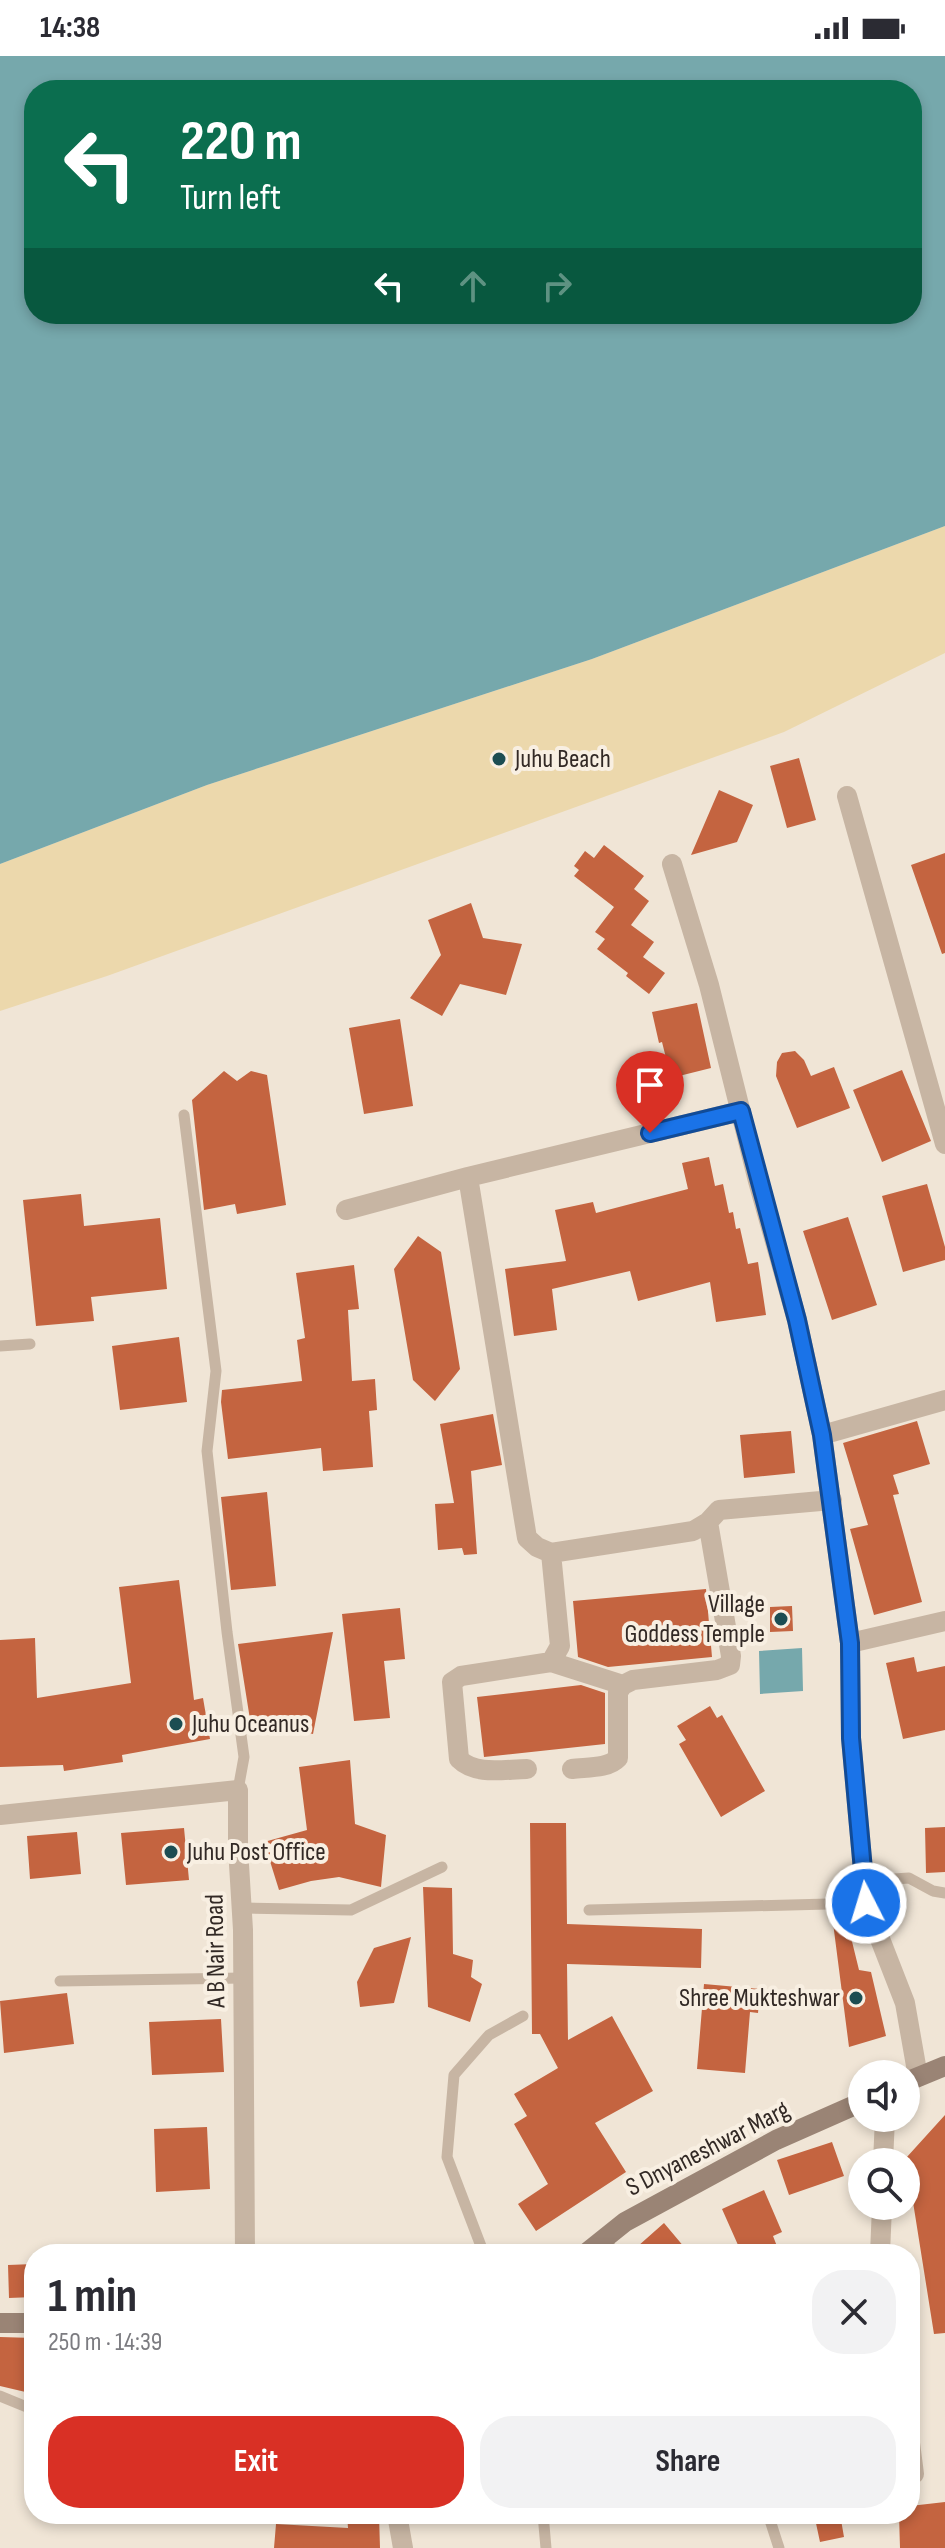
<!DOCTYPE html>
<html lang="en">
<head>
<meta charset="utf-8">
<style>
	body { margin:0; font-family:"Sofia Sans Condensed",sans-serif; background:#f2f2f3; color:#2b2b33; height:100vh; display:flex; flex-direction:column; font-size:30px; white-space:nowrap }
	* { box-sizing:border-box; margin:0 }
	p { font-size:26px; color:#7c7c81 }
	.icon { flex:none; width:44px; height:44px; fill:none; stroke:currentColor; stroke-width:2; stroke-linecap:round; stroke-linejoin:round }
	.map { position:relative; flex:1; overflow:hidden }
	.drawer { position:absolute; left:24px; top:2188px; width:896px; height:280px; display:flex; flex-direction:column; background:#fff; border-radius:32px; box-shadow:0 4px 12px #0003 }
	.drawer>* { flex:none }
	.hud { position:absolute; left:24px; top:24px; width:898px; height:244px; border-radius:32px; box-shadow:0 4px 12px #0003; background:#0b6e4f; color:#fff; overflow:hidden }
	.controls { position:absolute; left:848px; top:2004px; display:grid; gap:16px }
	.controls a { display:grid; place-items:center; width:72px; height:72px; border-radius:50%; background:#fff; box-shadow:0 4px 12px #0003; font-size:40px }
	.pin { position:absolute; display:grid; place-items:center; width:68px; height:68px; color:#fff; margin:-82px -34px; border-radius:50% 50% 50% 0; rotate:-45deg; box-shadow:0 0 8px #0007 }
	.pin .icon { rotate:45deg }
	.me { position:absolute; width:88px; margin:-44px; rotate:355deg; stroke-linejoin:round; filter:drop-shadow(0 0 6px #0008) }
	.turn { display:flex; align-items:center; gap:28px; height:168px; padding:0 24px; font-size:36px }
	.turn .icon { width:104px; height:104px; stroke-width:2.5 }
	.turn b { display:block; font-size:56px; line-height:68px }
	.lanes { display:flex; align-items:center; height:76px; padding:0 24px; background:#0003; justify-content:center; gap:40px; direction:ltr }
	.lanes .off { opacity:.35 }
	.round { display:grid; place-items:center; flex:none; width:84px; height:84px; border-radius:32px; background:#f2f2f3 }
	.overview { display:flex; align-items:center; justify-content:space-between; height:136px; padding:0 24px }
	h1 { font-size:48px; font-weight:700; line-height:60px }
	.cta { display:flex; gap:16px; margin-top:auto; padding:16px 24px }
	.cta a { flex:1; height:92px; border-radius:32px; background:#d93025; color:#fff; font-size:32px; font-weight:700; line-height:92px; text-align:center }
	.cta a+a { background:#f2f2f3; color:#2b2b33 }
	.status { display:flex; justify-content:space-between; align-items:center; height:56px; padding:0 40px; background:#fff; direction:ltr }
	.status svg { height:22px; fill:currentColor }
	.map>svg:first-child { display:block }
	.sand { fill:#ecd8ac }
	.water { fill:#76a8ac; fill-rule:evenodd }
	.building { fill:#c46440 }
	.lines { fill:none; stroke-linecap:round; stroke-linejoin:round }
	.lane { stroke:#c7b5a3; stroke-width:11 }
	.street { stroke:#c7b5a3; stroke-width:20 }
	.secondary { stroke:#9a8475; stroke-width:20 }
	.route-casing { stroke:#114b97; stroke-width:20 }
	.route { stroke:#1a73e8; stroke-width:14 }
	.poi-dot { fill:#1c4d52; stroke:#f8efe2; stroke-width:3 }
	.labels { text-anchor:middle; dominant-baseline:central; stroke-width:8; stroke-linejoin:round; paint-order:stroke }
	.poi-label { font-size:26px; fill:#322925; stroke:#f8efe2; text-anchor:start }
	.street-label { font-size:26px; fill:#322925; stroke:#f8efe2 }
</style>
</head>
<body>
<div class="status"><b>14:38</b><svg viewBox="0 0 49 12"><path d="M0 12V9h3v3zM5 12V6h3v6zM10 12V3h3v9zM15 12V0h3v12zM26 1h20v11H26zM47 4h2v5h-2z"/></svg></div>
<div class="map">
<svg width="945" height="2492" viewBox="0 0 945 2492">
	<rect width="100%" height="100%" fill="#f0e5d6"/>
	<!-- sand -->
	<path class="sand" d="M945,470V597L784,676L107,920L0,955V808L207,729L592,603Z"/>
	<!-- water -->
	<path class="water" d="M0,0H945V470L592,603L207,729L0,808ZM34,34H912V258H34Z
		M802,1592L803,1635L760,1638L759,1595Z"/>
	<!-- building -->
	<path class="building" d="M799,702L816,764L787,772L770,710Z
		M719,734L753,749L737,786L691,799Z
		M604,789L644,820L634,833L649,845L631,869L654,886L643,901L665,917L649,938L626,920L628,917L597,893L605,883L595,876L614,851L574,820L579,814L574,810L585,795L594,802Z
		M945,797V897L942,898L911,809Z
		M471,847L483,882L522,888L506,939L460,928L442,960L410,942L441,899L428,864Z
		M697,947L711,1012L671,1022L662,986L659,987L652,956Z
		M400,963L413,1050L364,1058L349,972Z
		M795,995L804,1004L811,1020L834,1011L850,1052L797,1072L776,1020L777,1006L782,997Z
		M902,1014L931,1085L882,1106L853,1034Z
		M224,1015L237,1025L251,1015L267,1019L286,1149L237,1158L235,1148L204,1154L192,1044Z
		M709,1101L715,1130L723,1128L729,1157L733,1156L736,1173L740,1172L748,1208L758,1206L766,1259L716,1266L710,1226L638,1245L630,1215L552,1233L557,1274L514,1280L505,1213L566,1205L555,1154L593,1146L596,1157L688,1133L682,1107Z
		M927,1128L945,1191V1204L903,1216L882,1140Z
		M81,1138L84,1170L160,1162L167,1233L91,1241L94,1265L36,1270L23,1144Z
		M848,1161L877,1249L832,1264L803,1175Z
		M418,1180L441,1196L460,1313L435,1345L413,1324L394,1213Z
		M354,1209L359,1253L348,1254L352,1325L375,1323L377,1354L369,1355L373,1411L323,1415L321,1392L228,1403L221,1346L222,1334L302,1325L297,1284L305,1282L296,1217Z
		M179,1281L187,1346L120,1354L112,1290Z
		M493,1358L502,1409L471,1415L477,1498L464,1499L462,1492L438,1494L435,1448L454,1447L440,1368Z
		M917,1365L930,1408L893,1419L899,1438L893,1439L922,1546L874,1559L850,1473L868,1469L843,1387Z
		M791,1375L795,1417L744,1422L740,1379Z
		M267,1436L276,1530L231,1534L221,1441Z
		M179,1524L194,1644L203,1642L210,1683L122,1699L123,1706L64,1715L63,1709L0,1711V1584L35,1582L37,1642L131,1627L119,1531Z
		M706,1533L712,1601L608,1611L578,1601L573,1545Z
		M792,1550L793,1575L770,1576V1551Z
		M400,1552L405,1603L384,1605L390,1662L354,1665L342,1558Z
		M333,1576L313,1678L285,1671L252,1676L238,1588Z
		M914,1601L917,1616L945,1610V1674L903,1683L886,1607Z
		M581,1629L605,1637V1688L484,1701L477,1641Z
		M710,1650L717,1662L722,1659L765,1735L721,1761L679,1688L686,1684L677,1670Z
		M350,1704L355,1768L386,1779L381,1831L339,1821L311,1825L279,1834L264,1786L307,1774L299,1711Z
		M530,1767H566L567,1868L702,1873L701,1912L567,1908L568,1984L612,1960L653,2035L595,2067L626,2116L536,2175L518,2148L548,2128L514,2068L527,2060L514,2038L558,2012L540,1978H532Z
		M945,1771V1816L926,1817L925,1772Z
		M184,1772L189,1824L126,1829L121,1777Z
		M77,1776L81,1818L30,1823L27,1780Z
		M423,1831L452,1832L453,1898L473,1904L471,1921L482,1928L470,1966L428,1951Z
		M845,1857L859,1914L871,1916L886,1980L849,1991L832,1859Z
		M411,1881L394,1947L360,1951L357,1926L374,1892Z
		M704,1928L760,1933L758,1957L750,1956L745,2017L697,2013Z
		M67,1937L74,1988L4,1997L0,1945Z
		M221,1963L224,2016L152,2019L149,1966Z
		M945,2059V2277L934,2278L906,2102Z
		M207,2071L210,2133L156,2136L154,2073Z
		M832,2086L844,2120L789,2139L777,2104Z
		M764,2134L782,2176L773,2180L780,2198H742L722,2153Z
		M664,2167L690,2198H629Z
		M34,2208V2241L9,2242L8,2209Z
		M0,2281L34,2282V2338L0,2330Z
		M945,2446V2492H900L899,2458H910V2450Z
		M347,2458H379L380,2492H274L276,2468L348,2472Z
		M814,2458H840L844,2481L820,2486Z"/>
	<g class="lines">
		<!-- lane -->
		<path class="lane" d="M184,1059L216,1315L207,1395L227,1576L244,1701L238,1734
			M0,1290L30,1288
			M864,1825L909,1822L933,1835L945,1837
			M243,1852L351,1854L442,1811
			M589,1854L866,1847
			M60,1925L243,1922
			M606,2180L613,2198
			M484,2198L447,2101L454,2019L489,1979L523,1960
			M0,2340L34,2354
			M543,2458L546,2492
			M768,2458L779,2492"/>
		<!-- street -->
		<path class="street" d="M847,740L945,1088
			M672,808L709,929L758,1125L797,1264L822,1379L850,1587L851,1682L866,1847L905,1947L918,2021
			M468,1121L527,1482L537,1491L551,1497
			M346,1154L468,1121L741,1055
			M822,1379L945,1344
			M850,1587L945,1565
			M551,1606L623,1629
			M527,1713C505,1713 476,1720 459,1703L452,1626L461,1620L551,1606L560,1590L551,1497L693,1475L708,1466L719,1454L832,1444
			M572,1713C586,1711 608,1713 618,1702V1636L623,1629L633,1624L717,1614L730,1609L731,1600L708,1466
			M0,1759L238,1734V1792L243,1874L245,2198
			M883,2106L885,2062
			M880,2198L882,2150
			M910,2387L914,2418
			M397,2458L403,2492"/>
		<!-- secondary -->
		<path class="secondary" d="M906,2026L945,2010
			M585,2198L625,2166L776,2084L862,2046
			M0,2267H34"/>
	</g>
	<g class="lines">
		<defs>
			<path id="route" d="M650,1077L741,1055L797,1264L822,1379L850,1587L851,1682L866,1847"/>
		</defs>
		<!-- route casing -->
		<use href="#route" class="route-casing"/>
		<!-- route -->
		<use href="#route" class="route"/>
	</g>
	<!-- markers -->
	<g class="poi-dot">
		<circle cx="499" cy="703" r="8"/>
		<circle cx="781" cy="1563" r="8"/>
		<circle cx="176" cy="1668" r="8"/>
		<circle cx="171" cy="1796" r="8"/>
		<circle cx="856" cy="1942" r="8"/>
	</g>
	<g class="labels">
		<!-- poi labels -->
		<g class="poi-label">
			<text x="515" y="703">Juhu Beach</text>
			<text x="765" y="1548" text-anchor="end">Village<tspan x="765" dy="30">Goddess Temple</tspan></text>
			<text x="192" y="1668">Juhu Oceanus</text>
			<text x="187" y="1796">Juhu Post Office</text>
			<text x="840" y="1942" text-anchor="end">Shree Mukteshwar</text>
		</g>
		<!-- street labels -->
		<g class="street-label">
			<text transform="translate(216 1895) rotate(-91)">A B Nair Road</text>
			<text transform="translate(708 2093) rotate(-27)">S Dnyaneshwar Marg</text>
		</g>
	</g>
</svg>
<div class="controls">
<a><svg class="icon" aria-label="sound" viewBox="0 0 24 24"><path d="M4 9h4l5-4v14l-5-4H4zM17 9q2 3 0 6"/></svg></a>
<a><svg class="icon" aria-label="search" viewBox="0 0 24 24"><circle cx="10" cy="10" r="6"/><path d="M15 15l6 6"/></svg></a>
</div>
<div class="pin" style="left:650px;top:1077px;background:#d93025"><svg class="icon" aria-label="arrive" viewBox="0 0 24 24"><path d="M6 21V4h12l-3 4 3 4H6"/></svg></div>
<svg class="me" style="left:866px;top:1847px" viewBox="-20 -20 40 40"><circle r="17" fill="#1a73e8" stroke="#fff" stroke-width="3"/><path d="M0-11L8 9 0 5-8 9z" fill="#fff"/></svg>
<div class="hud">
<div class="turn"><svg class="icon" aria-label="left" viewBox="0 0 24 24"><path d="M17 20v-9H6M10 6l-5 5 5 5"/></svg><div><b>220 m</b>Turn left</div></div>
<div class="lanes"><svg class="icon" aria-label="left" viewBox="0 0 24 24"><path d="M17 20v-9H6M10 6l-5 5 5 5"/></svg><svg class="icon off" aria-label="ahead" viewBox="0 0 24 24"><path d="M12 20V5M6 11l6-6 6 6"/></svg><svg class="icon off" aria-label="right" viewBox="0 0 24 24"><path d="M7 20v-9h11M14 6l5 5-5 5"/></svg></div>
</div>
<section class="drawer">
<div class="overview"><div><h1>1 min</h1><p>250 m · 14:39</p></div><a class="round"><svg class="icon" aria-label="close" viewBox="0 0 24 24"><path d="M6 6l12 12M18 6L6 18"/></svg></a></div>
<div class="cta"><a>Exit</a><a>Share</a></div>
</section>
</div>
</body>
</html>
